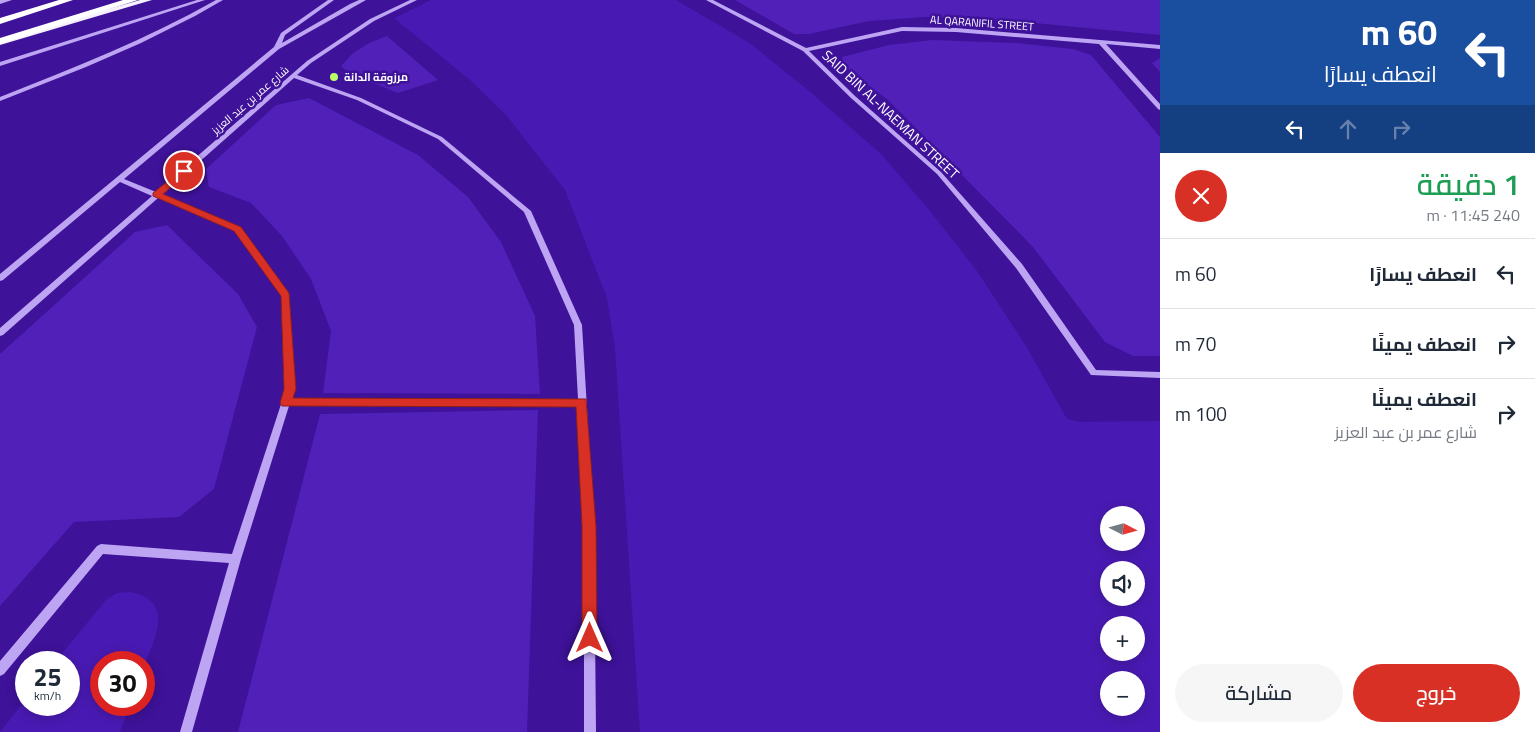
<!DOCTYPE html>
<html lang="ar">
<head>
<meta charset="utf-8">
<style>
	body { margin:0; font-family:"Titillium Web",Cairo,sans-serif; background:#f6f6f7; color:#1f2937; direction:rtl; height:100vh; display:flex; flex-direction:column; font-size:19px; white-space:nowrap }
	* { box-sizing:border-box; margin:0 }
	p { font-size:16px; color:#747a83 }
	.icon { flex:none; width:28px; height:28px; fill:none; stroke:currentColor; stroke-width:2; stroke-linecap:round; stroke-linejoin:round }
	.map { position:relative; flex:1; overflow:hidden; direction:ltr }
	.panel { display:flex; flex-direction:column; background:#fff; width:375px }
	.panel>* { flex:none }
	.guide { background:#1a4fa0; color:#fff; overflow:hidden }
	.needle { width:32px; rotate:96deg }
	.controls { position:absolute; left:1100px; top:506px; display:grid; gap:10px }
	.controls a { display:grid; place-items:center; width:45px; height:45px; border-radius:50%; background:#fff; box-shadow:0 2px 12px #0003; font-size:25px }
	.speed { position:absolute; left:15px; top:651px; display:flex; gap:10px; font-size:25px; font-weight:700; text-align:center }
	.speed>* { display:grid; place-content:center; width:65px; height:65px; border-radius:50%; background:#fff; box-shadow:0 2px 12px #0003; line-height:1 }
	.speed small { font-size:12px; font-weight:400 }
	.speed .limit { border:8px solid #d22; background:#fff; color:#111 }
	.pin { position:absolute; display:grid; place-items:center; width:42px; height:42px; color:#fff; margin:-21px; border:2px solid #fff; border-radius:50%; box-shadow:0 1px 5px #0007 }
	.me { position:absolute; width:55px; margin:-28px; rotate:0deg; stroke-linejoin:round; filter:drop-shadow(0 0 4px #0008) }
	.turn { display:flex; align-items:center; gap:18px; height:105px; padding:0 15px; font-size:22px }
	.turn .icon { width:65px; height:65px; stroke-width:2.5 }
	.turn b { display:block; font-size:35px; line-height:42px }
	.lanes { display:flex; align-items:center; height:48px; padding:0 15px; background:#0003; justify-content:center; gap:25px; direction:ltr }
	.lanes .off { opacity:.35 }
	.round { display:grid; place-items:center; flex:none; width:52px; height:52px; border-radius:26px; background:#f6f6f7 }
	.head { display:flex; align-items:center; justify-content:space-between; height:85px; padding:0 15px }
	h1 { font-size:30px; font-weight:600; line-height:38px; color:#1e9e55 }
	.primary-button { display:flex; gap:10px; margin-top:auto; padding:10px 15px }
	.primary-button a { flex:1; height:58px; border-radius:30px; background:#d93025; color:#fff; font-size:20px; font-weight:600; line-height:58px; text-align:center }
	.primary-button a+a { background:#f6f6f7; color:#1f2937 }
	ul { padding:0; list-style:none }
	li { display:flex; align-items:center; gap:15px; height:70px; padding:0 15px; border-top:1px solid #e0e1e3 }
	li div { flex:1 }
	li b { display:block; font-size:19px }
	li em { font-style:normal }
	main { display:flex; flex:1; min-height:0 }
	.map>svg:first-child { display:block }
	.green { fill:#491ab3; fill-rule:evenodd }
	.building { fill:#5020b8 }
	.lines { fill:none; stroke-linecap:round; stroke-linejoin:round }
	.minor { fill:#bda5f3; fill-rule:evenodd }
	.major { fill:#f6f1ff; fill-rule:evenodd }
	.highway { fill:#fff; fill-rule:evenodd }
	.route { fill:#d93025; stroke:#8d1f18 }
	.poi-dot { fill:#b7ff67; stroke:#3e1299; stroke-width:2 }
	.labels { text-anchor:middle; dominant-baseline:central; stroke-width:5; stroke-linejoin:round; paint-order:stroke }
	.far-street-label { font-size:11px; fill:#fff; stroke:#3e1299 }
	.far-poi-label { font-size:11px; font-weight:bold; fill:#fff; stroke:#3e1299; text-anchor:start }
	.street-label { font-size:14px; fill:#fff; stroke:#3e1299 }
</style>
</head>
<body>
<main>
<section class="panel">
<div class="guide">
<div class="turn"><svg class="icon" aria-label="left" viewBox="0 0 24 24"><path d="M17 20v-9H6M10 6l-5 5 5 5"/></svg><div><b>60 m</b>انعطف يسارًا</div></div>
<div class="lanes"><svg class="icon" aria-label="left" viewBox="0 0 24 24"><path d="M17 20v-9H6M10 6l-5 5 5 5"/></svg><svg class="icon off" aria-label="ahead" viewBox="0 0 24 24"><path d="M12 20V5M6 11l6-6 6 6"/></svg><svg class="icon off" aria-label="right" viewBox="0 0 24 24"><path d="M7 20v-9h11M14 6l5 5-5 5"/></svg></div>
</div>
<div class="head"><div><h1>1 دقيقة</h1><p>240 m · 11:45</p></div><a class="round" style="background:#d93025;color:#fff"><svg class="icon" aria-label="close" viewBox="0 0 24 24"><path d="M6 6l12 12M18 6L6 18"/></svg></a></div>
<ul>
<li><svg class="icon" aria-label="left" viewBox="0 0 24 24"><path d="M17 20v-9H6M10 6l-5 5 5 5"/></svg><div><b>انعطف يسارًا</b></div><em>60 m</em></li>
<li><svg class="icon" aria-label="right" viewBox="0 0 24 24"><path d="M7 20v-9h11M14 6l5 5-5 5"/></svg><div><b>انعطف يمينًا</b></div><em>70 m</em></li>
<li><svg class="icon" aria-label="right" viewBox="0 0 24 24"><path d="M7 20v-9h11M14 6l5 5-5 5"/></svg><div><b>انعطف يمينًا</b><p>شارع عمر بن عبد العزيز</p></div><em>100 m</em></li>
</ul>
<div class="primary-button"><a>خروج</a><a>مشاركة</a></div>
</section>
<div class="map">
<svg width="1160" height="732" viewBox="0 0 1160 732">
	<rect width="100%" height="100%" fill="#3e1299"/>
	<!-- green -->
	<path class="green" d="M431,0H676L751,44L809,91L882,155L930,211L977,271L1026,346L1067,419L1080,422L1160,421V732H640L615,348L607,298L565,190L506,115L469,79L395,19L397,17ZM1109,515H1136V542H1109ZM1109,570H1136V598H1109ZM1109,625H1136V652H1109ZM1109,680H1136V708H1109Z
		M131,592C176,602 154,638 144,667V662H101V705H130L120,732H0L26,699V705H69V662H55L106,600L117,593Z"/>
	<!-- building -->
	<path class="building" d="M735,0H1160V35L981,18L926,17L869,21L809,34H794Z
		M387,36L438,80L398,93L350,74L341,66L352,54L369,43Z
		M932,40L1015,43L1073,49L1091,55L1160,137V356H1133L1105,342L1033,247L888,100L844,67L842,57L889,45Z
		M1160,58V72L1152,63Z
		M309,98L418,155L468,197L501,242L535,316L540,394L323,393L331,331L311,279L282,236L251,203L209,187L206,169L276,105Z
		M167,225L238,294L257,327L214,489L179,517L74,522L0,606V354L135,232Z
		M538,410L527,732H238L320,414Z"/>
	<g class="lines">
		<!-- minor -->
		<path class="minor" d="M0,0H12L0,4Z
			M197,0H205L0,66V62Z
			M216,0H223L195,16L141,43L86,67L0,101V97C74,68 147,39 216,0Z
			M328,0H334L285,35L282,43L350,4L359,0H366L279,49L124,179L156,192L307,61L370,19L410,0H417L374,21L311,63L297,75L361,98L442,137L531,211L582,325L594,525L596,732H584V525L578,405L289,406L241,559L192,732H180L229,563L103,554L4,674L0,676V661L97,546L101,544L232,554L286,389L282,296L234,231L158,198L3,335L0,336V328L152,196L120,182L3,280L0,281V274L274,47L281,33ZM294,78L357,100L438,139L524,212L574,325L578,399L291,400L294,389L289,294L240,227L162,195Z
			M706,0H713L806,48L902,27L956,28L1160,45V49L1106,44L1160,104V110L1158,109L1099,44L956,32L902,31L809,51L855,96L941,172L1022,264L1096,370L1160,372V378L1091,375L1016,268L937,174L851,98L803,51Z"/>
		<!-- major -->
		<path class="major" d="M140,0H152L0,45V40Z"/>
		<!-- highway -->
		<path class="highway" d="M59,0H73L0,24V18Z
			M123,0H138L0,44V38Z"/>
	</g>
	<!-- route -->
	<path class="route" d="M184,168L187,169V173L163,194L241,227L289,293L296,389L293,398L586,399L596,526L597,638L595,643L590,645L585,643L582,638V526L576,407L282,406L280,403L284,389L281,296L234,231L153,196V193Z"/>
	<!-- markers -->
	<circle class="poi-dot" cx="334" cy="77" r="5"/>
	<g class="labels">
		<!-- far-street labels -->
		<g class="far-street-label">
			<text transform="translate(982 23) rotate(4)">AL QARANIFIL STREET</text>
			<text transform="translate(250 100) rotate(-41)">شارع عمر بن عبد العزيز</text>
		</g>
		<!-- far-poi labels -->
		<g class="far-poi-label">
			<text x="344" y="77">مرزوقة الدانة</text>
		</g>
		<!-- street labels -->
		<g class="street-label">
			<text transform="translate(891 114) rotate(43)">SAID BIN AL-NAEMAN STREET</text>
		</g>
	</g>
</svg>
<div class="controls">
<a><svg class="needle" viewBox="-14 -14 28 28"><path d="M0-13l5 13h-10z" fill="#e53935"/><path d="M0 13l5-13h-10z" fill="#747a83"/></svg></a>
<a><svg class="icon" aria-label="sound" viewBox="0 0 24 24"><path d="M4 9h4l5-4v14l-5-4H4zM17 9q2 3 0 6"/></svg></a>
<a>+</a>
<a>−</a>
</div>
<div class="speed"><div>25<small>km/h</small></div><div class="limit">30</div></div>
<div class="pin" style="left:184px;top:171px;background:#d93025"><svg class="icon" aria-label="arrive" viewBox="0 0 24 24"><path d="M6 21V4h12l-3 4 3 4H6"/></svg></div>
<svg class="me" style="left:590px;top:638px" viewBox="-20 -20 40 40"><path d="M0-17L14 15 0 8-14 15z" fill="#d93025" stroke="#fff" stroke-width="4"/></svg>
</div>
</main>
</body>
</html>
